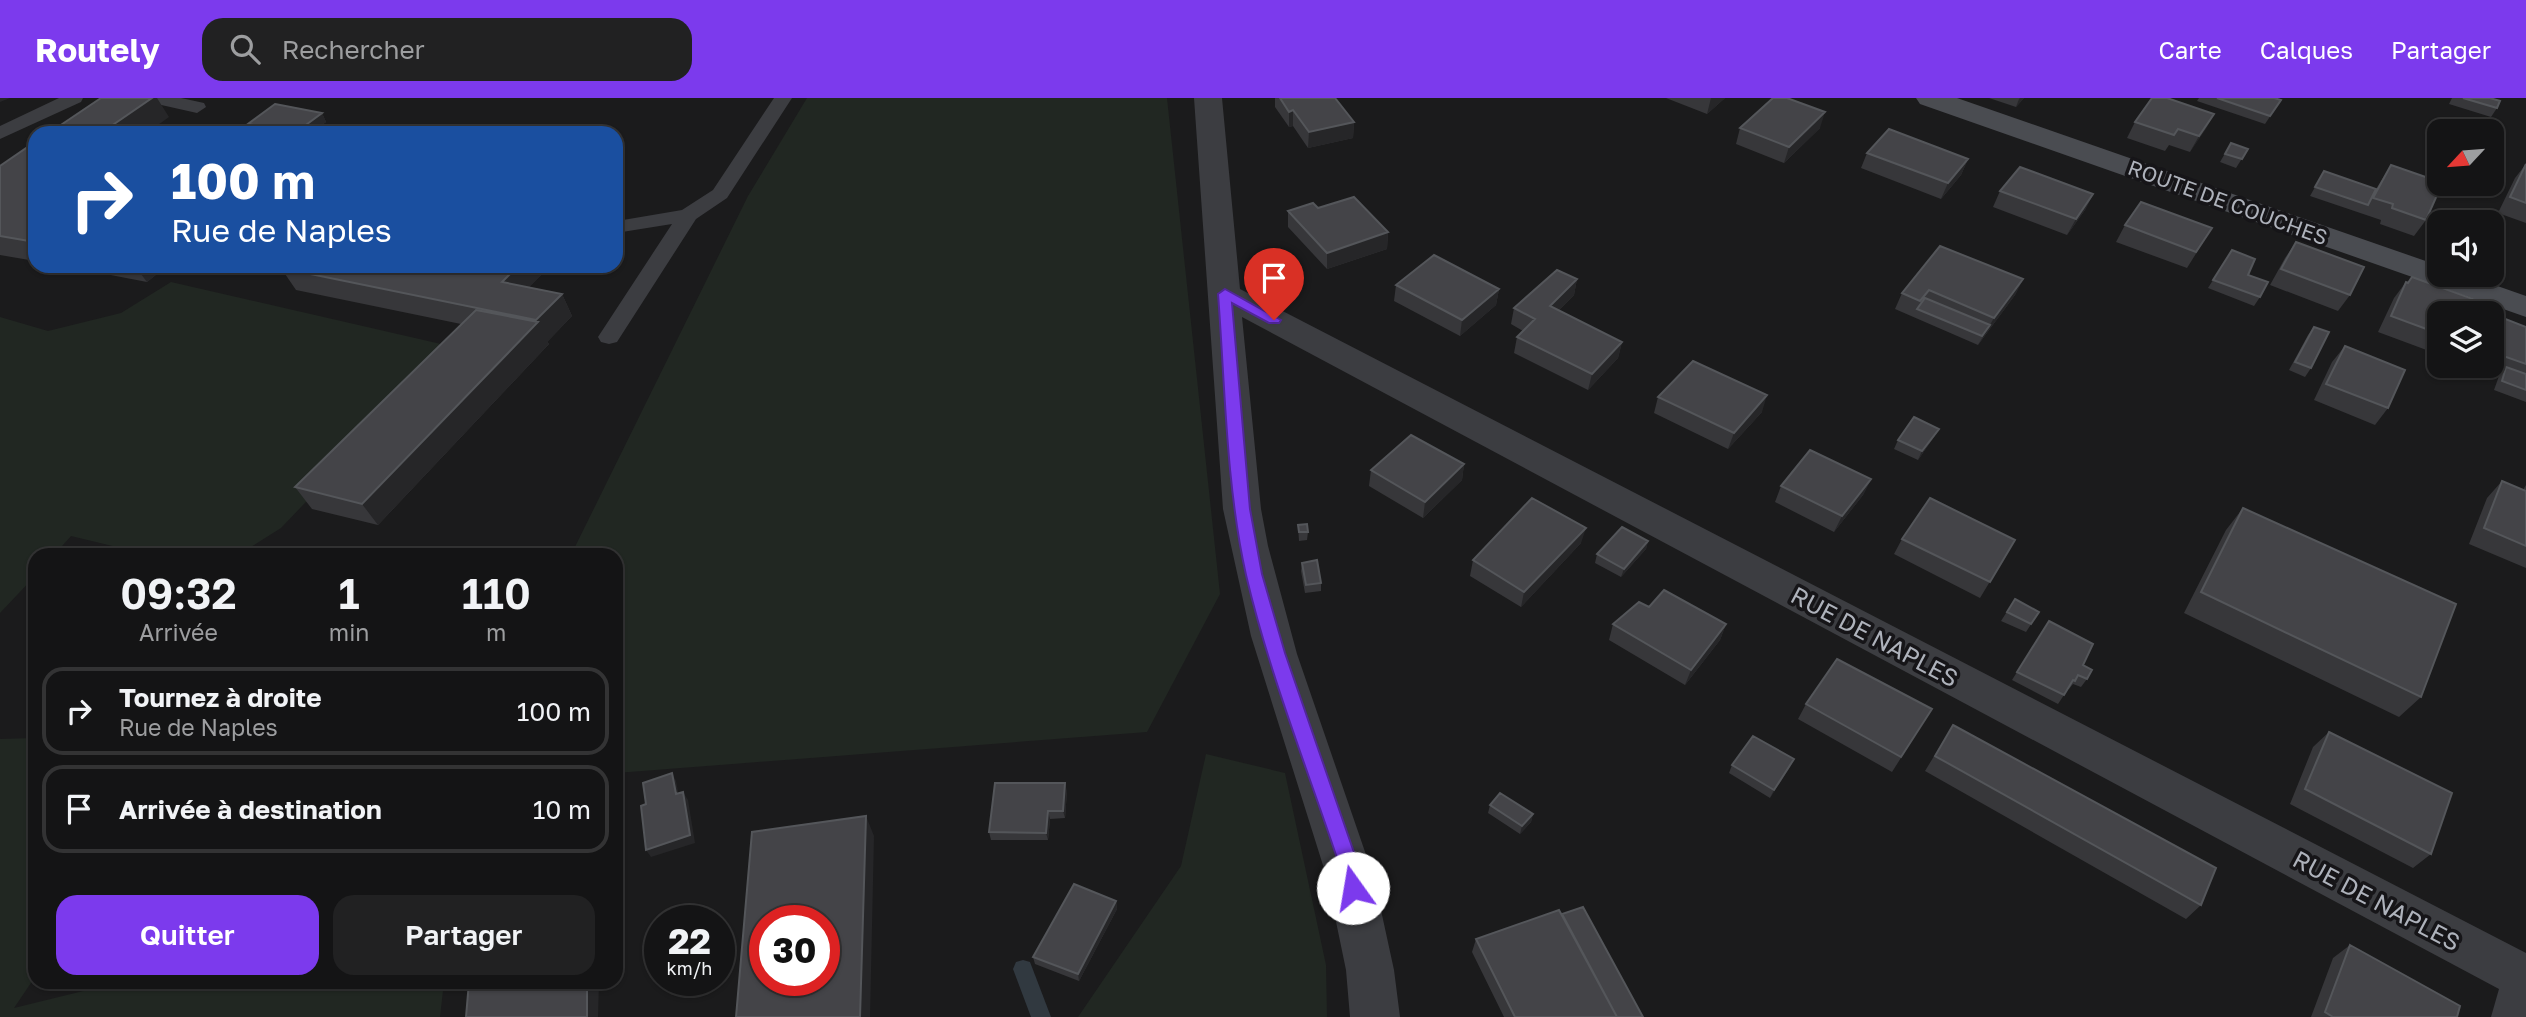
<!DOCTYPE html>
<html lang="fr">
<head>
<meta charset="utf-8">
<style>
	body { margin:0; font-family:"Golos Text",sans-serif; background:#212122; color:#f1f3f6; height:100vh; display:flex; flex-direction:column; font-size:26px; white-space:nowrap }
	* { box-sizing:border-box; margin:0 }
	p { font-size:23px; color:#9d9ea0 }
	.icon { flex:none; width:38px; height:38px; fill:none; stroke:currentColor; stroke-width:2; stroke-linecap:round; stroke-linejoin:round }
	.map { position:relative; flex:1; overflow:hidden }
	.sheet { position:absolute; left:28px; top:450px; width:595px; height:441px; display:flex; flex-direction:column; background:#141415; border-radius:21px; box-shadow:0 2px 5px #0004,0 0 0 2px #333334 }
	.sheet>* { flex:none }
	.guide { position:absolute; left:28px; top:28px; width:595px; height:147px; border-radius:21px; box-shadow:0 2px 5px #0004,0 0 0 2px #333334; background:#1a4fa0; color:#fff; overflow:hidden }
	.needle { width:46px; rotate:244deg }
	.controls { position:absolute; left:2427px; top:21px; display:grid; gap:14px }
	.controls a { display:grid; place-items:center; width:77px; height:77px; border-radius:14px; background:#141415; box-shadow:0 2px 5px #0004,0 0 0 2px #333334; font-size:35px }
	.speed { position:absolute; left:644px; top:807px; display:flex; gap:14px; font-size:35px; font-weight:700; text-align:center }
	.speed>* { display:grid; place-content:center; width:91px; height:91px; border-radius:50%; background:#141415; box-shadow:0 2px 5px #0004,0 0 0 2px #333334; line-height:1 }
	.speed small { font-size:18px; font-weight:400 }
	.speed .limit { border:10px solid #d22; background:#fff; color:#111 }
	.pin { position:absolute; display:grid; place-items:center; width:60px; height:60px; color:#fff; margin:-72px -30px; border-radius:50% 50% 50% 0; rotate:-45deg; box-shadow:0 0 7px #0007 }
	.pin .icon { rotate:45deg }
	.me { position:absolute; width:77px; margin:-38px; rotate:347deg; stroke-linejoin:round; filter:drop-shadow(0 0 5px #0008) }
	.turn { display:flex; align-items:center; gap:24px; height:147px; padding:0 28px; font-size:32px }
	.turn .icon { width:91px; height:91px; stroke-width:2.5 }
	.turn b { display:block; font-size:49px; line-height:60px }
	.eta { display:flex; justify-content:space-evenly; align-items:center; height:119px; text-align:center }
	.eta b { font-size:42px; font-weight:600; line-height:49px }
	.button { display:flex; gap:14px; margin-top:auto; padding:14px 28px }
	.button a { flex:1; height:80px; border-radius:21px; background:#7c3aed; color:#fff; font-size:28px; font-weight:600; line-height:80px; text-align:center }
	.button a+a { background:#212122; color:#f1f3f6 }
	ul { padding:0; list-style:none }
	li { display:flex; align-items:center; gap:21px; height:88px; margin:0 14px 10px; padding:0 14px; border:4px solid #333334; border-radius:21px }
	li div { flex:1 }
	li b { display:block; font-size:26px }
	li em { font-style:normal }
	header { display:flex; align-items:center; gap:42px; box-sizing:border-box; height:98px; padding:0 35px; background:#7c3aed; color:#fff }
	header strong { font-size:33px }
	nav { display:flex; gap:38px; margin-inline-start:auto; font-size:24px }
	.search { width:490px; height:63px; background:#212122; display:flex; align-items:center; gap:18px; box-sizing:border-box; padding:0 24px; border-radius:21px; color:#9d9ea0; font-size:26px }
	.map>svg:first-child { display:block }
	.green { fill:#212722 }
	.lines { fill:none; stroke-linecap:round; stroke-linejoin:round }
	.stream { fill:#313940; fill-rule:evenodd }
	.service { fill:#3c3d41; fill-rule:evenodd }
	.minor { fill:#3c3d41; fill-rule:evenodd }
	.secondary { fill:#4a4c51; fill-rule:evenodd }
	.wall { fill:#37373a }
	.shaded-wall { fill:#262628 }
	.building { fill:#444448; stroke:#54565a; stroke-width:2; fill-rule:evenodd }
	.route { fill:#7c3aed; stroke:#51269a; stroke-width:2 }
	.labels { text-anchor:middle; dominant-baseline:central; stroke-width:7; stroke-linejoin:round; paint-order:stroke }
	.far-street-label { font-size:21px; fill:#aeb2bb; stroke:#161518 }
	.street-label { font-size:24px; fill:#aeb2bb; stroke:#161518 }
</style>
</head>
<body>
<header>
<strong>Routely</strong>
<div class="search"><svg class="icon" aria-label="search" viewBox="0 0 24 24"><circle cx="10" cy="10" r="6"/><path d="M15 15l6 6"/></svg>Rechercher</div>
<nav><a>Carte</a><a>Calques</a><a>Partager</a></nav>
</header>
<div class="map">
<svg width="2526" height="919" viewBox="0 0 2526 919">
	<rect width="100%" height="100%" fill="#1b1b1c"/>
	<!-- green -->
	<path class="green" d="M807,0H1167L1220,496L1147,634L616,675V457H571L748,98Z
		M171,184L454,249L281,430L238,457H150L71,438L54,457H35V478L0,515V219L48,233L121,215Z
		M35,640V879L14,910L120,884H444L440,919H0V641Z
		M1206,656L1285,675L1326,867L1327,919H1078L1181,768Z"/>
	<g class="lines">
		<!-- stream -->
		<path class="stream" d="M1023,862L1030,864L1051,919H1031L1013,871L1016,864Z"/>
		<!-- service -->
		<path class="service" d="M59,0H83L81,4L0,41V28Z
			M146,0H181L204,5L206,9L197,15L148,4Z
			M774,0H792L727,100L696,121L617,244L609,246L601,244L598,239L672,126L622,134L616,133V120L623,122L682,112L713,92Z"/>
		<!-- minor -->
		<path class="minor" d="M1194,0H1222L1240,191L2526,855V919H2491L2499,891L1242,219L1261,411L1268,448L1297,556L1374,780L1394,872L1400,919H1350L1346,872L1327,780L1251,538L1223,411Z"/>
		<!-- secondary -->
		<path class="secondary" d="M1916,0H1957L2440,168V177H2466L2526,198V219L1920,6Z"/>
	</g>
	<!-- wall -->
	<path class="wall" d="M1275,0H1335L1354,24L1353,40L1308,50L1293,28L1289,29L1275,9Z
		M1666,0H1725L1707,16Z
		M1989,0H2024L2016,9Z
		M2199,0H2274L2281,2L2265,26L2197,3Z
		M2452,0H2490L2497,10L2491,19L2449,6Z
		M322,15L326,24L311,35H253L248,26Z
		M2214,16L2190,54L2169,47L2165,53L2127,40L2135,24Z
		M1740,30H1820L1784,65L1736,46Z
		M35,44V163L0,157V68Z
		M2231,45L2248,51L2236,70L2220,64Z
		M1867,55L1968,61L1961,77L1941,101L1861,70Z
		M2526,66V125L2498,115L2515,80Z
		M2391,67L2426,122L2414,138L2380,126L2381,122L2310,98L2324,73L2376,91Z
		M2000,93L2093,96L2085,112L2067,137L1993,109Z
		M1318,110L1388,134L1387,151L1327,171L1288,129V113Z
		M2125,127L2212,130L2187,170L2116,144Z
		M2296,144L2350,197L2338,213L2270,187L2285,160Z
		M2232,152L2248,177L2260,199L2254,208L2208,190Z
		M64,168H167L147,184Z
		M174,168H215L207,175Z
		M550,168L529,189L562,196L572,218L547,244L549,246L378,427L312,411L295,389L461,226L296,192L281,170Z
		M2412,179L2498,210L2495,217L2526,229V304L2494,292L2499,278L2471,268H2492V215H2440V257L2378,234L2394,200L2406,184L2408,185Z
		M1577,181L1574,197L1559,212L1622,244L1618,260L1588,292L1514,255L1517,239L1523,233L1511,226L1514,210Z
		M2023,181L2015,197L1978,247L1895,211L1902,195Z
		M1396,187L1499,191L1496,207L1460,238L1394,203Z
		M2314,229L2311,270L2305,279L2289,272L2308,237Z
		M2345,248L2388,310L2375,327L2314,302L2332,264Z
		M1658,299L1762,314L1728,351L1654,315Z
		M1939,331L1934,339L1918,362L1894,351L1898,342Z
		M1464,366L1462,382L1423,420L1369,388L1371,372Z
		M1871,381L1863,397L1834,434L1775,404L1781,388Z
		M2502,383L2523,392L2526,387V470L2469,446L2487,400Z
		M2243,410L2421,599L2399,619L2184,515L2226,432Z
		M1298,427L1308,434L1307,442L1299,443Z
		M1902,441L2015,442L1980,500L1894,456Z
		M1648,443L1646,451L1621,479L1595,465L1597,456Z
		M1581,445L1521,509L1470,478L1473,462Z
		M1302,465L1321,485V493L1305,495L1301,473Z
		M2015,501L2039,514L2026,534L2001,523Z
		M1649,509L1726,526L1720,542L1685,587L1609,542L1613,526Z
		M2049,523L2083,567L2087,581L2081,589L2073,586L2069,591H2068L2058,606L2012,582Z
		M1806,606L1932,611L1892,674L1798,621Z
		M1953,627L2201,807L2186,821L1925,673Z
		M2329,634L2431,756L2413,770L2290,706L2313,649Z
		M1794,661L1770,700L1729,675L1732,667Z
		M1067,693L1065,720L1050,721L1048,742H991L989,734Z
		M1490,707L1533,716L1531,724L1520,736L1488,715Z
		M1116,803L1117,811L1079,883L1035,866L1033,859Z
		M1562,816L1643,919H1504L1472,854L1476,841Z
		M2350,847L2457,919H2311L2333,860Z"/>
	<!-- shaded-wall -->
	<path class="shaded-wall" d="M0,0H10L0,4Z
		M152,0H157L169,19L147,35H101Z
		M1711,0H1725L1707,16Z
		M2020,0H2024L2016,9L2019,1Z
		M1293,12V28L1289,29V14Z
		M1825,14L1820,30L1784,65L1789,49Z
		M322,15L326,24L311,35H295Z
		M2214,16L2206,31L2190,54L2199,38Z
		M1354,24L1353,40L1308,50L1309,34Z
		M1968,61L1961,77L1941,101L1948,85Z
		M2093,96L2085,112L2067,137L2076,121Z
		M1388,134L1387,151L1327,171V155Z
		M135,168H167L147,184Z
		M202,168H215L207,175Z
		M518,168H550L513,206L502,184Z
		M1577,181L1574,197L1547,224L1550,208Z
		M2023,181L2015,197L1978,247L1994,220Z
		M1499,191L1496,207L1460,238L1462,222Z
		M562,196L572,218L547,244L549,246L378,427L362,406L537,224L536,222Z
		M1622,244L1618,260L1588,292L1592,276Z
		M1767,297L1762,314L1728,351L1734,335Z
		M1939,331L1934,339L1918,362L1922,353Z
		M1464,366L1462,382L1423,420L1425,404Z
		M1871,381L1863,397L1834,434L1842,418Z
		M1586,430L1581,445L1521,509L1524,494Z
		M1648,443L1646,451L1621,479L1624,471Z
		M1726,526L1720,542L1685,587L1691,572Z
		M1794,661L1790,669L1770,700L1774,692Z
		M672,675L676,683L680,704L676,696Z
		M1065,685L1067,693L1065,720L1063,713Z
		M683,694L688,702L695,745L651,759L646,752Z
		M1048,713L1050,721L1048,742L1046,735Z
		M1533,716L1531,724L1520,736L1522,728Z
		M866,718L874,738L870,919H860Z
		M1116,803L1117,811L1079,883L1078,876Z
		M587,884H599L598,919H587Z"/>
	<!-- building -->
	<path class="building" d="M101,0H152L101,35H49Z
		M1280,0H1335L1354,24L1309,34L1293,12L1289,14Z
		M1773,0H1787L1825,14L1789,49L1740,30Z
		M2152,0H2167L2214,16L2199,38L2178,31L2174,37L2135,24Z
		M2217,0H2274L2281,2L2270,18Z
		M2463,0H2490L2500,3L2497,10Z
		M275,6L322,15L295,35L248,26Z
		M1889,31L1968,61L1948,85L1867,55Z
		M35,44V81L29,85L35,87V144L0,138V68Z
		M2231,45L2248,51L2242,61L2225,56Z
		M2526,66V105L2510,99Z
		M2391,67L2440,84V86H2442L2426,122L2392,110L2393,106L2373,100Z
		M2020,69L2093,96L2076,121L2000,93Z
		M2324,73L2376,91L2368,107L2315,89Z
		M1354,99L1388,134L1327,155L1288,113L1313,105L1318,110Z
		M2141,104L2212,130L2196,154L2125,127Z
		M2296,144L2364,169L2350,197L2281,171Z
		M1940,148L2023,181L1994,220L1929,192L1920,203L1902,195Z
		M2232,152L2255,161L2248,177L2268,184L2260,199L2213,182Z
		M1434,157L1499,191L1462,222L1396,187Z
		M284,168H518L502,184L562,196L536,222L281,170Z
		M1557,172L1577,181L1550,208L1622,244L1592,276L1517,239L1535,221L1514,210Z
		M2412,179L2498,210L2495,217L2526,229V266L2492,254V215H2440V236L2391,218L2406,184L2408,185Z
		M1925,200L1990,227L1982,238L1917,211Z
		M476,212L538,224L362,406L295,389Z
		M2314,229L2329,234L2311,270L2295,264Z
		M2345,248L2405,272L2388,310L2326,286Z
		M1693,263L1767,297L1734,335L1658,299Z
		M2506,269L2526,276V292L2502,283Z
		M1914,319L1939,331L1922,353L1898,342Z
		M1411,337L1464,366L1425,404L1371,372Z
		M1810,352L1871,381L1842,418L1781,388Z
		M2502,383L2526,393V448L2484,430Z
		M1532,400L1586,430L1524,494L1473,462Z
		M1930,400L2015,442L1990,484L1902,441Z
		M2243,410L2456,506L2421,599L2201,494Z
		M1307,426L1308,434H1299L1298,427Z
		M1622,429L1648,443L1624,471L1597,456Z
		M1317,462L1321,485L1306,487L1302,465Z
		M1664,492L1726,526L1691,572L1613,526L1639,504L1649,509Z
		M2015,501L2039,514L2031,526L2007,514Z
		M2049,523L2093,546L2083,567L2092,572L2087,581L2078,577L2075,583L2073,582L2064,597L2017,574Z
		M1837,561L1932,611L1901,659L1806,606Z
		M1953,627L2216,770L2201,807L1935,658Z
		M2329,634L2452,695L2431,756L2305,691Z
		M1753,638L1794,661L1774,692L1732,667Z
		M672,675L676,696L683,694L690,737L646,752L641,708L646,706L643,685Z
		M995,685H1065L1063,713H1048L1046,735L989,734Z
		M1500,695L1533,716L1522,728L1490,707Z
		M866,718L860,919H736L752,734ZM765,822H824V882H765Z
		M1074,786L1116,803L1078,876L1033,859Z
		M1583,809L1643,919H1617L1562,816Z
		M1559,812L1617,919H1515L1476,841Z
		M2350,847L2460,908L2457,919H2333L2325,914Z
		M469,884H587V919H466Z"/>
	<!-- route -->
	<path class="route" d="M1225,191L1281,222L1279,225H1269L1232,205L1250,411L1262,476L1285,555L1358,766L1363,790L1360,796L1353,799L1346,796L1339,766C1307,670 1269,575 1246,477C1226,388 1225,287 1218,196Z"/>
	<g class="labels">
		<!-- far-street labels -->
		<g class="far-street-label">
			<text transform="translate(2228 104) rotate(20)">ROUTE DE COUCHES</text>
		</g>
		<!-- street labels -->
		<g class="street-label">
			<text transform="translate(1875 538) rotate(28)">RUE DE NAPLES</text>
			<text transform="translate(2377 802) rotate(28)">RUE DE NAPLES</text>
		</g>
	</g>
</svg>
<div class="controls">
<a><svg class="needle" viewBox="-14 -14 28 28"><path d="M0-13l5 13h-10z" fill="#e53935"/><path d="M0 13l5-13h-10z" fill="#9d9ea0"/></svg></a>
<a><svg class="icon" aria-label="sound" viewBox="0 0 24 24"><path d="M4 9h4l5-4v14l-5-4H4zM17 9q2 3 0 6"/></svg></a>
<a><svg class="icon" aria-label="layers" viewBox="0 0 24 24"><path d="M12 4l9 5-9 5-9-5zM3 14l9 5 9-5"/></svg></a>
</div>
<div class="speed"><div>22<small>km/h</small></div><div class="limit">30</div></div>
<div class="pin" style="left:1274px;top:222px;background:#d93025"><svg class="icon" aria-label="arrive" viewBox="0 0 24 24"><path d="M6 21V4h12l-3 4 3 4H6"/></svg></div>
<svg class="me" style="left:1353px;top:790px" viewBox="-20 -20 40 40"><circle r="19" fill="#fff"/><path d="M0-13L10 11 0 6-10 11z" fill="#7c3aed"/></svg>
<div class="guide">
<div class="turn"><svg class="icon" aria-label="right" viewBox="0 0 24 24"><path d="M7 20v-9h11M14 6l5 5-5 5"/></svg><div><b>100 m</b>Rue de Naples</div></div>
</div>
<section class="sheet">
<div class="eta">
<div><b>09:32</b><p>Arrivée</p></div>
<div><b>1</b><p>min</p></div>
<div><b>110</b><p>m</p></div>
</div>
<ul>
<li><svg class="icon" aria-label="right" viewBox="0 0 24 24"><path d="M7 20v-9h11M14 6l5 5-5 5"/></svg><div><b>Tournez à droite</b><p>Rue de Naples</p></div><em>100 m</em></li>
<li><svg class="icon" aria-label="arrive" viewBox="0 0 24 24"><path d="M6 21V4h12l-3 4 3 4H6"/></svg><div><b>Arrivée à destination</b></div><em>10 m</em></li>
</ul>
<div class="button"><a>Quitter</a><a>Partager</a></div>
</section>
</div>
</body>
</html>
